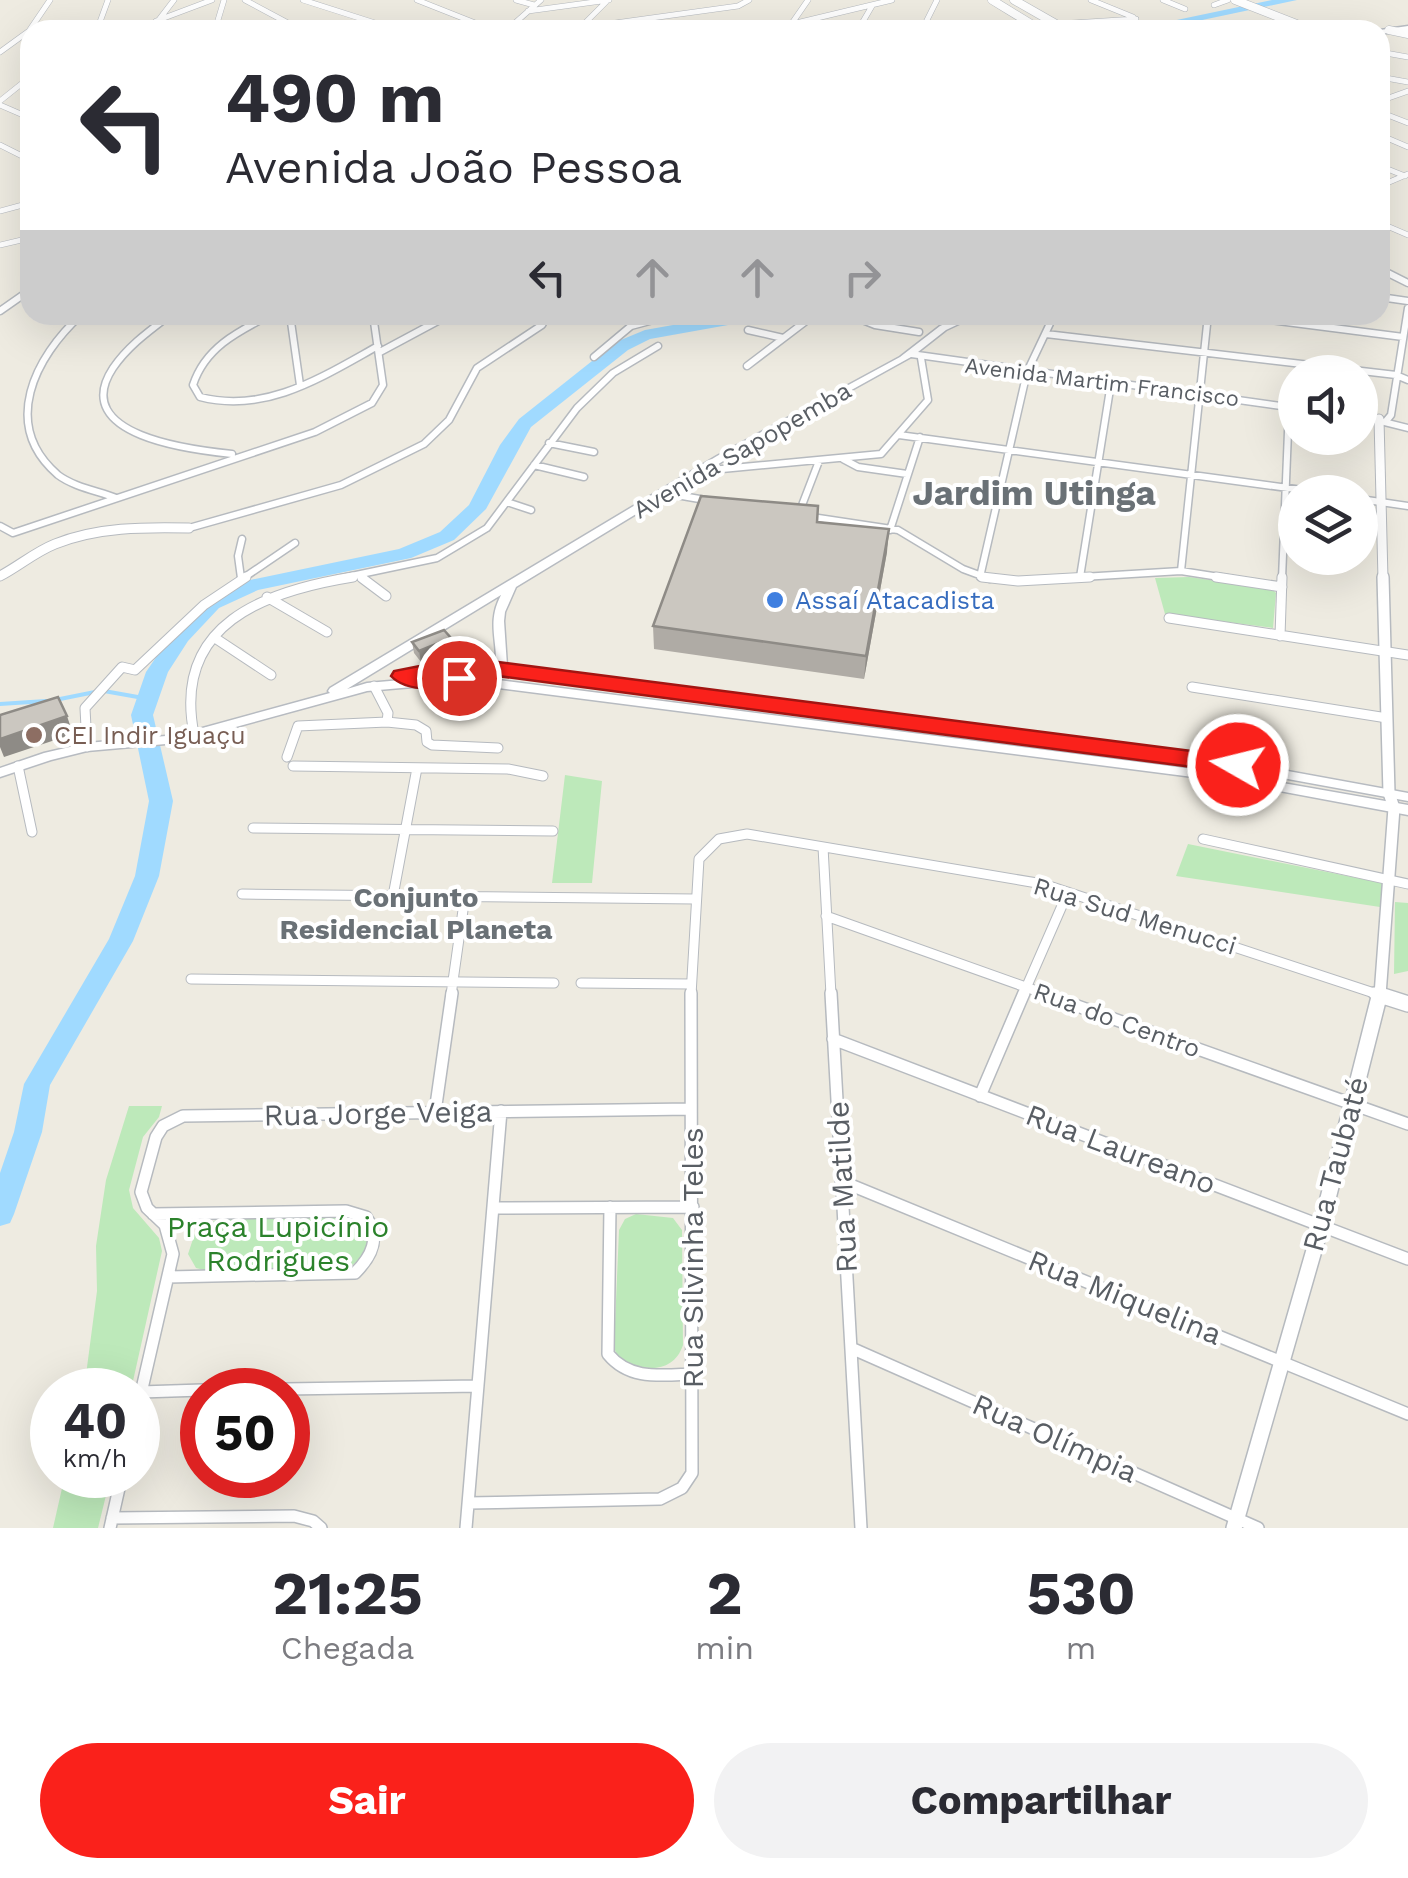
<!DOCTYPE html>
<html lang="pt">
<head>
<meta charset="utf-8">
<style>
	body { margin:0; font-family:"Work Sans",sans-serif; background:#f2f2f3; color:#2b2b33; height:100vh; display:flex; flex-direction:column; font-size:38px; white-space:nowrap }
	* { box-sizing:border-box; margin:0 }
	p { font-size:32px; color:#7c7c81 }
	.icon { flex:none; width:55px; height:55px; fill:none; stroke:currentColor; stroke-width:2; stroke-linecap:round; stroke-linejoin:round }
	.map { position:relative; height:1528px; overflow:hidden }
	.sheet { display:flex; flex-direction:column; background:#fff; flex:1 }
	.sheet>* { flex:none }
	.banner { position:absolute; left:20px; top:20px; width:1370px; height:305px; border-radius:30px; box-shadow:0 10px 40px #0002; background:#fff; color:#2b2b33; overflow:hidden }
	.tools { position:absolute; left:1278px; top:355px; display:grid; gap:20px }
	.tools a { display:grid; place-items:center; width:100px; height:100px; border-radius:50%; background:#fff; box-shadow:0 10px 40px #0002; font-size:50px }
	.speed { position:absolute; left:30px; top:1368px; display:flex; gap:20px; font-size:50px; font-weight:700; text-align:center }
	.speed>* { display:grid; place-content:center; width:130px; height:130px; border-radius:50%; background:#fff; box-shadow:0 10px 40px #0002; line-height:1 }
	.speed small { font-size:25px; font-weight:400 }
	.speed .limit { border:15px solid #d22; background:#fff; color:#111 }
	.pin { position:absolute; display:grid; place-items:center; width:85px; height:85px; color:#fff; margin:-42px; border:5px solid #fff; border-radius:50%; box-shadow:0 2px 10px #0007 }
	.me { position:absolute; width:110px; margin:-55px; rotate:278deg; stroke-linejoin:round; filter:drop-shadow(0 0 8px #0008) }
	.turn { display:flex; align-items:center; gap:35px; height:210px; padding:0 40px; font-size:45px }
	.turn .icon { width:130px; height:130px; stroke-width:2.5 }
	.turn b { display:block; font-size:70px; line-height:85px }
	.lanes { display:flex; align-items:center; height:95px; padding:0 40px; background:#0003; justify-content:center; gap:50px; direction:ltr }
	.lanes .off { opacity:.35 }
	.eta { display:flex; justify-content:space-evenly; align-items:center; height:170px; text-align:center }
	.eta b { font-size:60px; font-weight:700; line-height:70px }
	.cta { display:flex; gap:20px; margin-top:auto; padding:20px 40px }
	.cta a { flex:1; height:115px; border-radius:60px; background:#fa211b; color:#fff; font-size:40px; font-weight:700; line-height:115px; text-align:center }
	.cta a+a { background:#f2f2f3; color:#2b2b33 }
	.map>svg:first-child { display:block }
	.green { fill:#bde9ba }
	.lines { fill:none; stroke-linecap:round; stroke-linejoin:round }
	.stream { stroke:#a0daff; stroke-width:4 }
	.river { fill:#a0daff; fill-rule:evenodd }
	.minor-far3-casing { stroke:#b6babf; stroke-width:6 }
	.minor-far2-casing { stroke:#b6babf; stroke-width:9 }
	.minor-far1-casing { stroke:#b6babf; stroke-width:11 }
	.minor-casing { stroke:#b6babf; stroke-width:14 }
	.tertiary-far3-casing { stroke:#b6babf; stroke-width:9 }
	.tertiary-far2-casing { stroke:#b6babf; stroke-width:11 }
	.tertiary-far1-casing { stroke:#b6babf; stroke-width:14 }
	.tertiary-casing { stroke:#b6babf; stroke-width:18 }
	.secondary-casing { stroke:#b7bbc1; stroke-width:3 }
	.minor-far3 { stroke:#fff; stroke-width:5 }
	.minor-far2 { stroke:#fff; stroke-width:6 }
	.minor-far1 { stroke:#fff; stroke-width:9 }
	.minor { stroke:#fff; stroke-width:11 }
	.tertiary-far3 { stroke:#fff; stroke-width:8 }
	.tertiary-far2 { stroke:#fff; stroke-width:9 }
	.tertiary-far1 { stroke:#fff; stroke-width:11 }
	.tertiary { stroke:#fff; stroke-width:15 }
	.secondary { fill:#fff; fill-rule:evenodd }
	.wall { fill:#afaba5 }
	.shaded-wall { fill:#8e8b86 }
	.building { fill:#cbc7c0; stroke:#8e8b86; stroke-width:2.5 }
	.route { fill:#fa211b; stroke:#a21512; stroke-width:2.5 }
	.shop-dot { fill:#3f7fe0; stroke:#fff; stroke-width:4 }
	.education-dot { fill:#8d6e63; stroke:#fff; stroke-width:4 }
	.labels { text-anchor:middle; dominant-baseline:central; stroke-width:8; stroke-linejoin:round; paint-order:stroke }
	.far-street-label { font-size:22px; fill:#595e64; stroke:#fff }
	.street-label { font-size:25px; fill:#595e64; stroke:#fff }
	.shop-label { font-size:25px; fill:#366cbe; stroke:#fff; text-anchor:start }
	.education-label { font-size:25px; fill:#785e54; stroke:#fff; text-anchor:start }
	.neighbourhood-label { font-size:28px; font-weight:bold; fill:#6a7176; stroke:#fff }
	.near-street-label { font-size:30px; fill:#595e64; stroke:#fff }
	.near-park-label { font-size:30px; fill:#2b822b; stroke:#fff }
	.district-label { font-size:35px; font-weight:bold; fill:#6a7176; stroke:#fff }
</style>
</head>
<body>
<div class="map">
<svg width="1408" height="1528" viewBox="0 0 1408 1528">
	<rect width="100%" height="100%" fill="#eeebe1"/>
	<!-- green -->
	<path class="green" d="M1189,577L1272,589L1276,593L1273,628L1165,614L1155,578Z
		M565,775L602,781L592,883H552Z
		M1188,844L1382,883L1380,907L1176,876Z
		M1395,902L1408,903V971L1394,974Z
		M129,1106H162L159,1117L143,1137L129,1190L133,1208L159,1238L162,1251L131,1390H84L97,1291L96,1246L106,1180Z
		M636,1214L673,1218L682,1230L683,1345C673,1375 642,1371 619,1359L614,1348L619,1230L625,1219Z
		M346,1217L362,1222C375,1238 365,1258 349,1267L204,1270L196,1268L188,1254L196,1230L218,1219Z
		M65,1475H111L98,1528H53Z"/>
	<g class="lines">
		<!-- stream -->
		<path class="stream" d="M104,691L149,699
			M55,700L95,692
			M0,704L46,701"/>
		<!-- river -->
		<path class="river" d="M1272,0H1297L1155,30H1129Z
			M729,315H764L756,320L650,339L628,350L531,427L486,509L454,540L411,558L258,590L219,608L188,641L168,672L153,715L173,801L159,876L133,941L50,1085L42,1132L14,1214L10,1223L0,1226V1173L14,1132L24,1084L109,939L135,876L149,801L131,715L146,672L174,631L205,600L245,581L399,549L440,532L469,505L500,445L519,419L616,342L645,330Z"/>
		<defs>
			<path id="minor-far3" d="M245,0L301,30
				M303,0L397,30
				M417,0L493,30
				M516,0L534,5
				M1091,0L1133,17
				M1163,0L1185,9
				M1214,5L1228,0
				M528,11L609,0
				M156,21L212,0
				M1056,24L1136,19
				M790,26L808,0
				M579,28L738,6L749,0
				M97,30L108,0
				M151,30L174,0
				M215,30L224,0
				M507,30L541,0
				M578,30L606,2
				M767,30L892,0
				M858,30L872,6
				M922,30L937,0
				M0,52L29,31L50,0
				M1380,52L1408,57
				M1380,77L1408,82
				M0,101L30,77
				M1380,101L1408,91
				M0,105L30,118
				M1380,112L1408,123
				M1380,135L1408,147
				M0,145L30,160
				M1380,166L1405,176
				M1380,186L1408,174
				M0,211L30,203
				M1380,223L1408,235
				M0,245L30,238"/>
			<path id="minor-far2" d="M1380,269L1408,283
				M1380,297L1408,301
				M0,311L30,290
				M81,315C35,357 0,425 58,475C74,487 98,491 116,498
				M170,315C149,331 128,346 113,368C68,436 193,450 232,454
				M270,315C237,332 205,348 193,385L200,397C266,414 322,377 378,346
				M290,315L300,385
				M850,315L875,325L919,332
				M1232,315L1403,337
				M748,330L783,338
				M1046,334L1396,375L1408,380
				M380,352L449,315
				M594,357L631,326L672,315
				M747,366L814,315
				M1386,421L1391,415L1408,308
				M899,435L1317,492
				M549,443L594,452
				M843,459L858,467L907,474
				M534,465L584,477
				M701,471L881,454L928,400L921,358
				M665,493L711,501
				M1360,499L1408,506
				M507,502L531,510
				M799,513L819,461
				M805,516L898,530L963,569L990,579
				M0,526L13,533L315,432L372,403L383,385L373,315
				M189,528L341,485L424,444L449,420L477,368L542,325L548,315
				M890,530L920,437
				M1181,571L1208,315
				M980,577L1027,372L1054,315
				M1080,577L1111,383
				M241,578L238,556L242,539
				M242,579L295,543
				M337,579L437,558L487,528L577,408L613,373L658,346
				M1049,579L1181,571L1232,579
				M1282,579L1289,407"/>
			<path id="minor-far1" d="M982,577L1018,581L1090,577
				M1216,577L1282,587
				M362,578L386,596
				M267,597L327,632
				M1169,618L1408,655
				M1280,636L1282,577
				M215,638L271,675
				M1192,687L1387,718
				M387,722L416,725L426,731L427,742L432,745L498,748
				M194,734C172,624 265,591 353,577
				M87,747L85,708L122,667L135,670L204,605L246,577
				M287,757L298,726L387,722L388,713L374,686
				M18,766L32,832
				M293,766L508,769L543,776
				M253,828L553,831
				M1203,839L1408,884
				M823,847L831,995
				M242,894L695,899
				M393,896L417,768
				M826,916L1048,995
				M191,979L554,983
				M581,983L691,984
				M451,995L465,896
				M691,995L699,859L719,839L747,834L1043,884L1380,995
				M1023,995L1068,892"/>
			<path id="minor" d="M831,993L861,1528
				M1041,993L1408,1124
				M1374,993L1380,995
				M833,1039L1408,1259
				M980,1096L1024,993
				M435,1112L452,993
				M841,1181L1408,1414
				M610,1207L608,1354C630,1381 662,1375 694,1374
				M493,1208L693,1207
				M153,1214L346,1211L366,1217C381,1238 372,1256 355,1273L168,1277
				M851,1348L1258,1528
				M227,1390L478,1386
				M141,1392L202,1390
				M138,1406L173,1254L165,1225L147,1208L141,1192L156,1137L163,1126L183,1116L691,1109
				M469,1503L660,1499L682,1488L692,1473L691,993
				M112,1518L294,1516L313,1521L321,1528
				M110,1528L122,1475
				M466,1528L501,1111"/>
			<path id="tertiary-far3" d="M992,0L1041,30
				M1014,0L1056,24
				M1235,0L1312,30
				M1389,30L1408,34"/>
			<path id="tertiary-far2" d="M1379,419L1383,579
				M0,576C19,566 35,552 55,544C97,527 144,527 189,528"/>
			<path id="tertiary-far1" d="M1380,995L1394,808L1389,793L1383,577"/>
			<path id="tertiary" d="M1380,995L1408,1004
				M1234,1528L1321,1226L1380,993"/>
			<path id="secondary" d="M1408,26V30L1380,34V30Z
				M965,315H978L946,330L918,352L1295,405V411L911,357L725,460L516,587L505,612L504,621L507,666L1200,755L1408,793V801L1200,763L491,672L457,671L406,679L402,678L400,675L402,672L406,671L457,663L496,665C497,638 487,622 501,595L347,689L367,683L459,675L1232,774L1408,805V815L1232,782L459,683L367,691L177,743L87,751L51,760L0,777V768L44,753L87,743L177,735L330,693L328,691L330,688L717,456L900,357L940,326Z
				M1360,413L1408,425V431L1360,419Z"/>
		</defs>
		<!-- minor-far3 casing -->
		<use href="#minor-far3" class="minor-far3-casing"/>
		<!-- minor-far2 casing -->
		<use href="#minor-far2" class="minor-far2-casing"/>
		<!-- minor-far1 casing -->
		<use href="#minor-far1" class="minor-far1-casing"/>
		<!-- minor casing -->
		<use href="#minor" class="minor-casing"/>
		<!-- tertiary-far3 casing -->
		<use href="#tertiary-far3" class="tertiary-far3-casing"/>
		<!-- tertiary-far2 casing -->
		<use href="#tertiary-far2" class="tertiary-far2-casing"/>
		<!-- tertiary-far1 casing -->
		<use href="#tertiary-far1" class="tertiary-far1-casing"/>
		<!-- tertiary casing -->
		<use href="#tertiary" class="tertiary-casing"/>
		<!-- secondary casing -->
		<use href="#secondary" class="secondary-casing"/>
		<!-- minor-far3 -->
		<use href="#minor-far3" class="minor-far3"/>
		<!-- minor-far2 -->
		<use href="#minor-far2" class="minor-far2"/>
		<!-- minor-far1 -->
		<use href="#minor-far1" class="minor-far1"/>
		<!-- minor -->
		<use href="#minor" class="minor"/>
		<!-- tertiary-far3 -->
		<use href="#tertiary-far3" class="tertiary-far3"/>
		<!-- tertiary-far2 -->
		<use href="#tertiary-far2" class="tertiary-far2"/>
		<!-- tertiary-far1 -->
		<use href="#tertiary-far1" class="tertiary-far1"/>
		<!-- tertiary -->
		<use href="#tertiary" class="tertiary"/>
		<!-- secondary -->
		<use href="#secondary" class="secondary"/>
	</g>
	<!-- wall -->
	<path class="wall" d="M817,522L887,552L864,679L654,649L653,626Z
		M451,638L452,650L421,662L414,653L412,642Z"/>
	<!-- shaded-wall -->
	<path class="shaded-wall" d="M889,529L887,552L864,679L866,656Z
		M451,638L452,650L421,662L419,651Z
		M67,716L73,734L4,757L0,747V739Z"/>
	<!-- building -->
	<path class="building" d="M701,496L818,506L817,522L889,529L866,656L653,626Z
		M444,630L451,638L419,651L412,642Z
		M58,697L67,716L0,739V715Z"/>
	<!-- route -->
	<path class="route" d="M445,661H490L1238,757L1250,765L1238,773L490,675H467V683C444,689 408,694 391,676L394,671Z"/>
	<!-- markers -->
	<circle class="shop-dot" cx="775" cy="600" r="10"/>
	<circle class="education-dot" cx="34" cy="735" r="10"/>
	<g class="labels">
		<!-- far-street labels -->
		<g class="far-street-label">
			<text transform="translate(1102 382) rotate(7)">Avenida Martim Francisco</text>
		</g>
		<!-- street labels -->
		<g class="street-label">
			<text transform="translate(742 450) rotate(-30)">Avenida Sapopemba</text>
			<text transform="translate(1135 916) rotate(17)">Rua Sud Menucci</text>
			<text transform="translate(1117 1020) rotate(20)">Rua do Centro</text>
		</g>
		<!-- shop labels -->
		<g class="shop-label">
			<text x="795" y="600">Assaí Atacadista</text>
		</g>
		<!-- education labels -->
		<g class="education-label">
			<text x="54" y="735">CEI Indir Iguaçu</text>
		</g>
		<!-- neighbourhood labels -->
		<g class="neighbourhood-label">
			<text x="416" y="897">Conjunto<tspan x="416" dy="32">Residencial Planeta</tspan></text>
		</g>
		<!-- near-street labels -->
		<g class="near-street-label">
			<text transform="translate(378 1113) rotate(-1)">Rua Jorge Veiga</text>
			<text transform="translate(1121 1149) rotate(21)">Rua Laureano</text>
			<text transform="translate(1335 1164) rotate(-75)">Rua Taubaté</text>
			<text transform="translate(842 1187) rotate(-93)">Rua Matilde</text>
			<text transform="translate(692 1258) rotate(-90)">Rua Silvinha Teles</text>
			<text transform="translate(1125 1297) rotate(22)">Rua Miquelina</text>
			<text transform="translate(1055 1438) rotate(24)">Rua Olímpia</text>
		</g>
		<!-- near-park labels -->
		<g class="near-park-label">
			<text x="278" y="1226">Praça Lupicínio<tspan x="278" dy="34">Rodrigues</tspan></text>
		</g>
		<!-- district labels -->
		<g class="district-label">
			<text x="1034" y="493">Jardim Utinga</text>
		</g>
	</g>
</svg>
<div class="tools">
<a><svg class="icon" aria-label="sound" viewBox="0 0 24 24"><path d="M4 9h4l5-4v14l-5-4H4zM17 9q2 3 0 6"/></svg></a>
<a><svg class="icon" aria-label="layers" viewBox="0 0 24 24"><path d="M12 4l9 5-9 5-9-5zM3 14l9 5 9-5"/></svg></a>
</div>
<div class="speed"><div>40<small>km/h</small></div><div class="limit">50</div></div>
<div class="pin" style="left:459px;top:678px;background:#d93025"><svg class="icon" aria-label="arrive" viewBox="0 0 24 24"><path d="M6 21V4h12l-3 4 3 4H6"/></svg></div>
<svg class="me" style="left:1238px;top:765px" viewBox="-20 -20 40 40"><circle r="17" fill="#fa211b" stroke="#fff" stroke-width="3"/><path d="M0-11L8 9 0 5-8 9z" fill="#fff"/></svg>
<div class="banner">
<div class="turn"><svg class="icon" aria-label="left" viewBox="0 0 24 24"><path d="M17 20v-9H6M10 6l-5 5 5 5"/></svg><div><b>490 m</b>Avenida João Pessoa</div></div>
<div class="lanes"><svg class="icon" aria-label="left" viewBox="0 0 24 24"><path d="M17 20v-9H6M10 6l-5 5 5 5"/></svg><svg class="icon off" aria-label="ahead" viewBox="0 0 24 24"><path d="M12 20V5M6 11l6-6 6 6"/></svg><svg class="icon off" aria-label="ahead" viewBox="0 0 24 24"><path d="M12 20V5M6 11l6-6 6 6"/></svg><svg class="icon off" aria-label="right" viewBox="0 0 24 24"><path d="M7 20v-9h11M14 6l5 5-5 5"/></svg></div>
</div>
</div>
<section class="sheet">
<div class="eta">
<div><b>21:25</b><p>Chegada</p></div>
<div><b>2</b><p>min</p></div>
<div><b>530</b><p>m</p></div>
</div>
<div class="cta"><a>Sair</a><a>Compartilhar</a></div>
</section>
</body>
</html>
